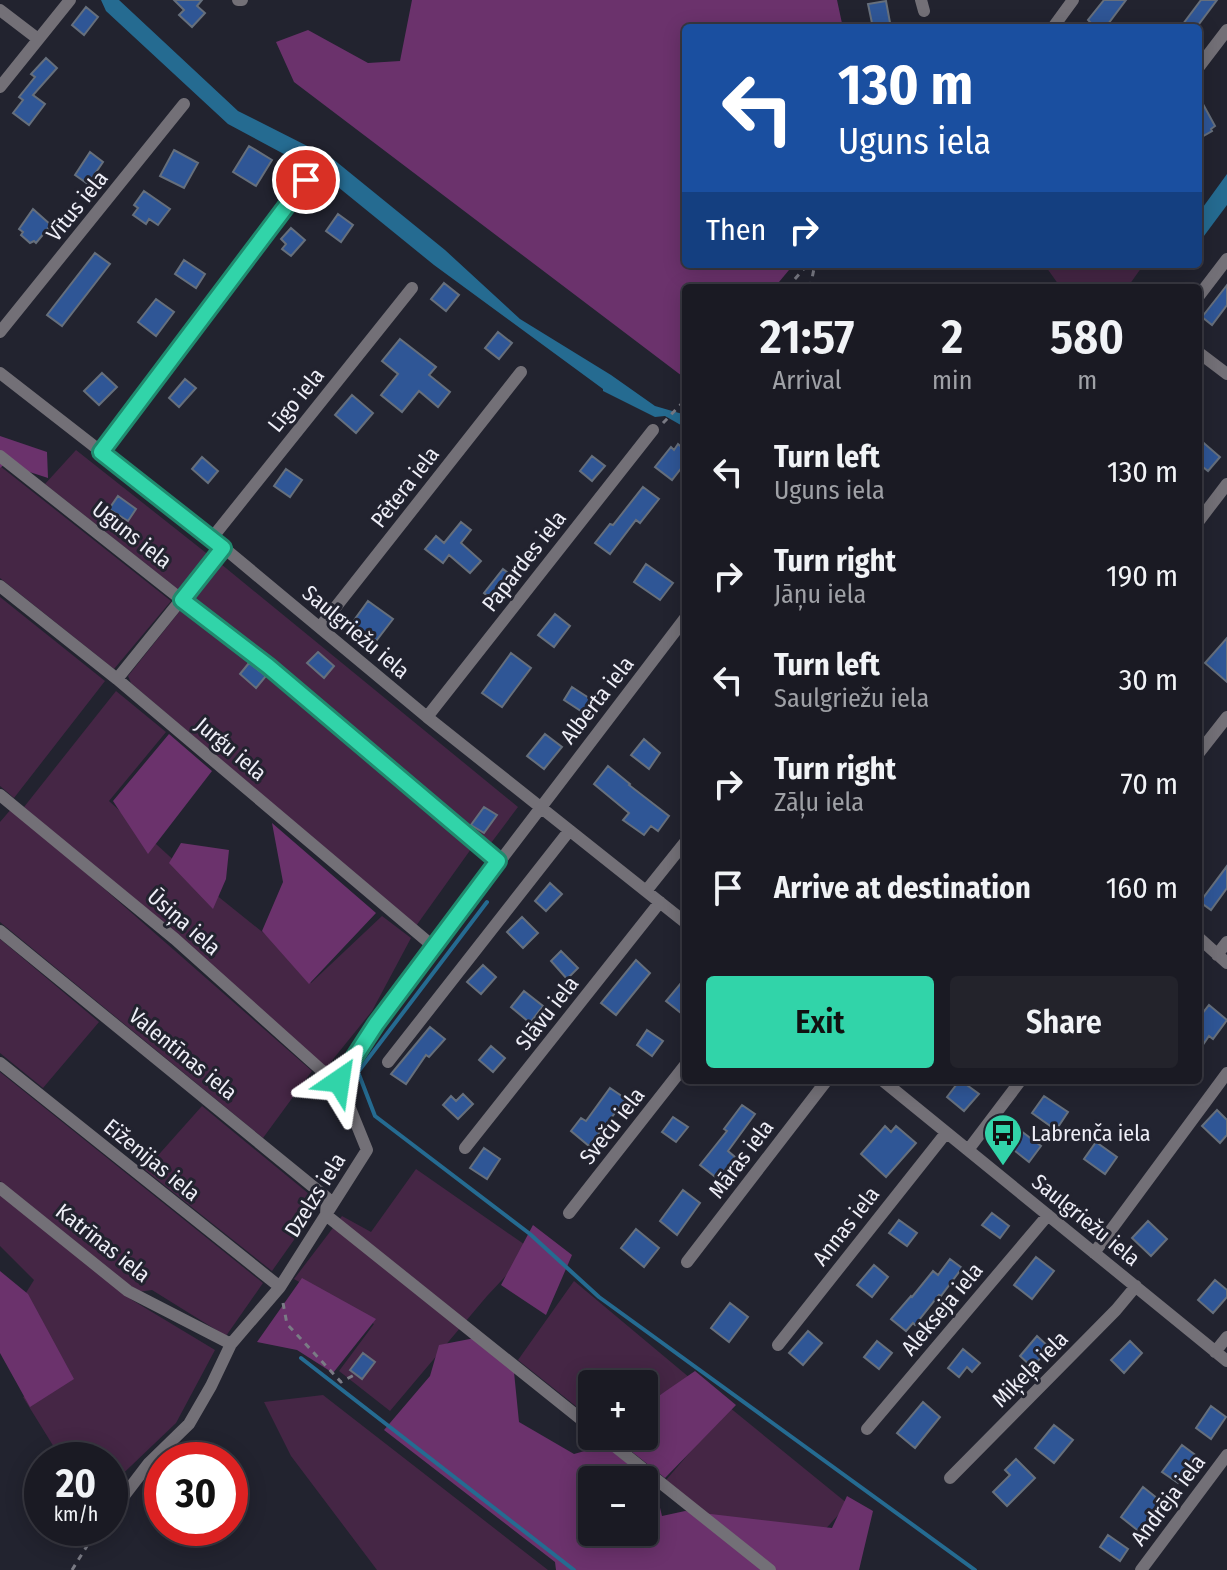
<!DOCTYPE html>
<html lang="en">
<head>
<meta charset="utf-8">
<style>
	body { margin:0; font-family:"Fira Sans Condensed",sans-serif; background:#23232b; color:#f1f3f6; height:100vh; display:flex; flex-direction:column; font-size:30px; white-space:nowrap }
	* { box-sizing:border-box; margin:0 }
	p { font-size:26px; color:#9fa1a6 }
	.icon { flex:none; width:44px; height:44px; fill:none; stroke:currentColor; stroke-width:2; stroke-linecap:round; stroke-linejoin:round }
	.map { position:relative; flex:1; overflow:hidden }
	.details { position:absolute; left:682px; top:284px; width:520px; height:800px; display:flex; flex-direction:column; background:#1a1a23; border-radius:8px; box-shadow:0 4px 20px #0003,0 0 0 2px #383841 }
	.details>* { flex:none }
	.guide { position:absolute; left:682px; top:24px; width:520px; height:244px; border-radius:8px; box-shadow:0 4px 20px #0003,0 0 0 2px #383841; background:#1a4fa0; color:#fff; overflow:hidden }
	.tools { position:absolute; left:578px; top:1370px; display:grid; gap:16px }
	.tools a { display:grid; place-items:center; width:80px; height:80px; border-radius:8px; background:#1a1a23; box-shadow:0 4px 20px #0003,0 0 0 2px #383841; font-size:40px }
	.speed { position:absolute; left:24px; top:1442px; display:flex; gap:16px; font-size:40px; font-weight:700; text-align:center }
	.speed>* { display:grid; place-content:center; width:104px; height:104px; border-radius:50%; background:#1a1a23; box-shadow:0 4px 20px #0003,0 0 0 2px #383841; line-height:1 }
	.speed small { font-size:20px; font-weight:400 }
	.speed .limit { border:12px solid #d22; background:#fff; color:#111 }
	.pin { position:absolute; display:grid; place-items:center; width:68px; height:68px; color:#fff; margin:-34px; border:4px solid #fff; border-radius:50%; box-shadow:0 2px 8px #0007 }
	.me { position:absolute; width:88px; margin:-44px; rotate:32deg; stroke-linejoin:round; filter:drop-shadow(0 0 6px #0008) }
	.turn { display:flex; align-items:center; gap:28px; height:168px; padding:0 24px; font-size:36px }
	.turn .icon { width:104px; height:104px; stroke-width:2.5 }
	.turn b { display:block; font-size:56px; line-height:68px }
	.then { display:flex; align-items:center; height:76px; padding:0 24px; background:#0003; gap:16px; font-size:30px }
	.eta { display:flex; justify-content:space-evenly; align-items:center; height:136px; text-align:center }
	.eta b { font-size:48px; font-weight:600; line-height:56px }
	.primary-button { display:flex; gap:16px; margin-top:auto; padding:16px 24px }
	.primary-button a { flex:1; height:92px; border-radius:8px; background:#31d4a9; color:#111; font-size:32px; font-weight:600; line-height:92px; text-align:center }
	.primary-button a+a { background:#23232b; color:#f1f3f6 }
	ul { padding:0; list-style:none }
	li { display:flex; align-items:center; gap:24px; height:104px; padding:0 24px }
	li div { flex:1 }
	li b { display:block; font-size:30px }
	li em { font-style:normal }
	.map>svg:first-child { display:block }
	.green { fill:#452645 }
	.forest { fill:#6b326c; fill-rule:evenodd }
	.water { fill:#256b91 }
	.lines { fill:none; stroke-linecap:round; stroke-linejoin:round }
	.stream { stroke:#256b91; stroke-width:4 }
	.building { fill:#2f5696; stroke:#666f7c; stroke-width:2 }
	.path { stroke:#7a7b85; stroke-width:3; stroke-dasharray:6 6; stroke-linecap:butt }
	.minor { stroke:#737077; stroke-width:12 }
	.route-casing { stroke:#208a6e; stroke-width:20 }
	.route { stroke:#31d4a9; stroke-width:14 }
	.labels { text-anchor:middle; dominant-baseline:central; stroke-width:6; stroke-linejoin:round; paint-order:stroke }
	.street-label { font-size:22px; fill:#eeeef7; stroke:#22232f }
	.poi-label { font-size:22px; fill:#eeeef7; stroke:#22232f; text-anchor:start }
</style>
</head>
<body>
<div class="map">
<svg width="1227" height="1570" viewBox="0 0 1227 1570">
	<rect width="100%" height="100%" fill="#22232f"/>
	<!-- green -->
	<path class="green" d="M1044,264H1144L1127,288H1061Z
		M76,450L210,556L180,591L45,484Z
		M0,466L171,601L114,669L0,578Z
		M221,564L518,807L488,847L193,598Z
		M0,597L105,681L14,798L0,786Z
		M183,607L471,849L416,926L131,683L128,676Z
		M116,691L166,732L109,801L179,865L276,943L311,983L382,916L411,938L372,1011L326,1068L24,807Z
		M12,808L312,1071L263,1138L0,922V822Z
		M0,939L99,1022L43,1088L0,1053Z
		M0,1072L263,1283L226,1336L152,1290L138,1292L0,1181Z
		M202,1106L320,1203L272,1271L145,1170Z
		M416,1169L531,1249L487,1296L390,1411L339,1371L374,1324L294,1279L342,1216L371,1232Z
		M0,1194L132,1300L215,1350L176,1423L110,1486V1460H62L23,1397L68,1368L19,1304L34,1280L0,1246Z
		M574,1281L690,1378L644,1404V1384H592V1419L518,1360Z
		M323,1395L548,1570H377L291,1456L264,1402Z
		M729,1407L848,1504L822,1533L744,1543L666,1480Z"/>
	<!-- forest -->
	<path class="forest" d="M412,0H837L843,28H686V264H794L774,288H686V379L294,82L276,42L308,30L368,63L400,61Z
		M0,436L47,452L48,478L5,464L0,468Z
		M169,734L212,771L148,854L113,801Z
		M272,823L376,913L309,984L262,931L283,882Z
		M181,843L229,850L226,879L213,909L169,863Z
		M533,1225L572,1255L546,1315L501,1285Z
		M0,1271L28,1294L74,1379L30,1407L0,1353Z
		M302,1278L376,1319L333,1373L297,1350L257,1342Z
		M480,1337L514,1372L519,1422L574,1454L606,1445L655,1487L662,1516L685,1511L832,1528L847,1496L873,1511L859,1570H556L555,1562L384,1430L430,1376L439,1345ZM592,1480H644V1532H592Z
		M695,1371L736,1405L665,1478L612,1436H644V1406Z"/>
	<!-- water -->
	<path class="water" d="M101,0H119L238,111L333,159L445,250L520,319L611,375L655,406L686,415V428L665,416L655,417L603,391V389L434,265L322,174V172L310,168L228,124L106,11Z
		M1227,174V205L1198,244V214Z"/>
	<g class="lines">
		<!-- stream -->
		<path class="stream" d="M487,902L358,1072L375,1116L530,1234L599,1297L975,1570
			M301,1358L574,1570"/>
	</g>
	<!-- building -->
	<path class="building" d="M174,0H202L197,6L205,13L192,27L179,15L184,10Z
		M1104,0H1126L1105,28H1087L1091,23L1088,20Z
		M1201,0H1217L1196,28H1180Z
		M886,1L891,28H873L868,4Z
		M86,7L98,17L84,35L72,25Z
		M46,58L57,68L33,95L45,104L29,125L13,113L23,100L19,97L35,77L31,74Z
		M1198,95L1215,126L1211,129L1212,131L1198,139Z
		M249,146L272,160L256,186L233,172Z
		M174,150L198,163L184,188L160,176Z
		M90,152L103,162L88,184L75,175Z
		M144,191L170,209L158,225L149,219L146,224L133,215L138,208L134,205Z
		M33,209L51,225L36,243L34,241L30,243L21,235L23,232L19,229Z
		M338,214L353,225L341,242L326,231Z
		M291,228L305,240L291,256L282,249L286,244L281,239Z
		M95,253L110,264L62,326L47,315Z
		M184,260L205,274L196,288L175,274Z
		M444,283L459,295L446,311L431,299Z
		M1227,285V305L1212,325L1202,317Z
		M156,299L174,312L156,336L138,322Z
		M498,332L512,343L499,359L485,348Z
		M400,339L436,367L429,375L450,392L438,407L419,391L402,412L381,395L398,374L382,361Z
		M102,373L117,387L99,405L84,391Z
		M185,379L196,388L179,407L169,398Z
		M352,395L373,413L356,433L335,415Z
		M1198,438L1220,457L1208,471L1198,463Z
		M678,444L686,451V462L672,480L655,467L671,447L674,450Z
		M592,456L605,466L592,481L580,471Z
		M202,457L218,471L208,483L192,469Z
		M286,469L302,480L290,497L274,486Z
		M643,487L659,499L640,523L636,520L610,554L595,543L610,524L613,525Z
		M118,496L136,509L128,521L109,509Z
		M461,522L471,530L461,543L481,561L470,573L449,555L443,563L425,549L436,536L444,543Z
		M646,564L673,583L660,600L634,582Z
		M503,569L516,579L498,604L484,593Z
		M368,601L393,619L376,641L352,623Z
		M555,614L570,626L554,647L538,635Z
		M1227,638V682L1205,663Z
		M318,652L334,666L324,678L307,663Z
		M511,653L531,668L502,707L482,693Z
		M249,663L266,676L256,688L240,674Z
		M572,687L592,700L584,713L564,700Z
		M545,734L562,747L544,769L527,756Z
		M644,739L660,753L649,769L631,755Z
		M608,766L630,784L629,785L669,816L658,831L651,826L644,835L623,820L629,813L594,784Z
		M484,807L497,815L484,833L471,825Z
		M1227,866V888L1211,910L1200,902Z
		M550,883L562,894L546,911L535,901Z
		M522,917L538,933L523,948L507,932Z
		M561,951L578,968L567,979L551,961Z
		M636,960L650,973L616,1015L601,1003Z
		M483,965L496,977L481,994L467,982Z
		M686,977V1007L681,1013L666,1001Z
		M524,991L543,1006L530,1023L511,1007Z
		M1209,1005L1227,1020L1213,1039L1209,1036L1198,1052V1019Z
		M430,1027L445,1039L429,1057L426,1055L406,1084L391,1074Z
		M647,1030L663,1041L652,1056L637,1045Z
		M491,1046L505,1058L493,1072L479,1060Z
		M960,1080L979,1094L964,1111L947,1097Z
		M610,1088L626,1099L589,1146L571,1131L581,1118L586,1121Z
		M463,1094L473,1104L458,1119L443,1105L451,1096L456,1101Z
		M1044,1096L1068,1112L1056,1130L1032,1113Z
		M742,1105L755,1114L728,1151L735,1157L718,1179L700,1165L727,1131L724,1129Z
		M1217,1110L1227,1120V1135L1220,1143L1202,1126Z
		M673,1117L688,1127L676,1142L662,1132Z
		M885,1126L891,1132L896,1126L916,1143L886,1177L861,1154Z
		M1021,1131L1041,1146L1029,1162L1010,1147Z
		M1096,1142L1117,1157L1105,1174L1084,1159Z
		M484,1148L500,1159L487,1179L470,1168Z
		M683,1190L700,1203L677,1235L660,1221Z
		M992,1213L1009,1226L1000,1238L982,1225Z
		M899,1220L917,1233L907,1246L889,1233Z
		M1148,1221L1167,1239L1151,1256L1132,1238Z
		M636,1229L659,1248L644,1267L621,1248Z
		M1036,1257L1054,1271L1032,1299L1014,1285Z
		M950,1259L962,1268L941,1296L939,1295L915,1325L913,1323L906,1331L891,1319L911,1296L912,1297L933,1271L938,1275Z
		M874,1265L888,1277L872,1297L857,1285Z
		M1215,1280L1227,1290V1297L1213,1313L1198,1300Z
		M730,1303L748,1317L729,1342L711,1328Z
		M808,1331L822,1343L803,1365L789,1353Z
		M1037,1336L1050,1348L1032,1367L1020,1356Z
		M877,1341L892,1353L879,1369L864,1357Z
		M1130,1341L1142,1353L1124,1373L1111,1360Z
		M963,1349L980,1363L972,1372L967,1367L959,1377L948,1368Z
		M363,1353L375,1362L362,1379L350,1370Z
		M923,1402L940,1417L915,1448L897,1433Z
		M1211,1406L1226,1417L1211,1439L1196,1428Z
		M1054,1425L1073,1440L1054,1463L1035,1448Z
		M1182,1445L1198,1457L1178,1483L1162,1472Z
		M1016,1459L1035,1478L1007,1506L993,1492L1010,1475L1005,1470Z
		M1143,1487L1163,1503L1141,1533L1121,1517Z
		M1108,1535L1128,1549L1120,1561L1100,1547Z"/>
	<g class="lines">
		<!-- path -->
		<path class="path" d="M787,288L808,264
			M810,288L815,264
			M663,423L686,399
			M283,1303L287,1324L341,1382L356,1374
			M72,1570L87,1546"/>
		<!-- minor -->
		<path class="minor" d="M238,0H242
			M921,0L924,11
			M0,10L38,39
			M1054,26L1073,0
			M1198,68L1227,30
			M0,87L70,0
			M1198,297L1227,259
			M0,332L184,104
			M1198,352L1227,374
			M0,373L212,538L427,717L686,923
			M101,452L306,180
			M0,456L182,600L268,666L498,861
			M1198,522L1227,484
			M212,538L412,288
			M0,586L117,679L434,947
			M320,627L521,372
			M117,679L223,548
			M427,717L653,430
			M1198,754L1227,717
			M0,795L175,939L320,1069L339,1081
			M646,891L686,841
			M0,931L327,1198L326,1215L592,1428
			M1198,937L1227,963
			M1217,955L1227,942
			M388,1062L569,831
			M0,1063L280,1287
			M882,1080L1227,1361
			M339,1081L376,1024L686,617
			M465,1148L660,902
			M968,1150L1021,1080
			M0,1188L128,1291L231,1344
			M569,1213L686,1064
			M1094,1253L1227,1073
			M687,1262L827,1080
			M778,1345L946,1133
			M1215,1352L1227,1337
			M867,1429L1048,1215
			M602,1436L770,1570
			M950,1478L1116,1310L1136,1286
			M110,1514L149,1463L189,1424L211,1386L231,1344L280,1287L367,1150L339,1081
			M94,1535L99,1528
			M1141,1570L1227,1455"/>
	</g>
	<g class="lines">
		<defs>
			<path id="route" d="M306,180L101,452L223,548L182,600L268,666L498,861L376,1024L339,1081"/>
		</defs>
		<!-- route casing -->
		<use href="#route" class="route-casing"/>
		<!-- route -->
		<use href="#route" class="route"/>
	</g>
	<!-- icons -->
	<defs>
		<symbol id="bus-pin" viewBox="-11 -11 22 30"><path d="M0 17L-7.5 6A9.5 9.5 0 1 1 7.5 6Z" fill="#31d4a9" stroke="#22232f"/><path d="M-5-6H5V4H4V6H2V4H-2V6H-4V4H-5ZM-3.5-4V0h7V-4ZM-3.5 1.2v1.5H-2V1.2ZM2 1.2v1.5H3.5V1.2Z" fill="#111"/></symbol>
	</defs>
	<g fill-rule="evenodd">
		<use href="#bus-pin" x="981" y="1111" width="44" height="60"/>
	</g>
	<g class="labels">
		<!-- street labels -->
		<g class="street-label">
			<text transform="translate(77 206) rotate(-51)">Vītus iela</text>
			<text transform="translate(296 400) rotate(-51)">Līgo iela</text>
			<text transform="translate(405 487) rotate(-52)">Pētera iela</text>
			<text transform="translate(132 535) rotate(38)">Uguns iela</text>
			<text transform="translate(524 561) rotate(-52)">Papardes iela</text>
			<text transform="translate(356 632) rotate(40)">Saulgriežu iela</text>
			<text transform="translate(597 700) rotate(-52)">Alberta iela</text>
			<text transform="translate(231 749) rotate(40)">Jurģu iela</text>
			<text transform="translate(184 922) rotate(41)">Ūsiņa iela</text>
			<text transform="translate(547 1013) rotate(-52)">Slāvu iela</text>
			<text transform="translate(183 1054) rotate(39)">Valentīnas iela</text>
			<text transform="translate(612 1126) rotate(-52)">Sveču iela</text>
			<text transform="translate(741 1159) rotate(-53)">Māras iela</text>
			<text transform="translate(152 1160) rotate(39)">Eiženijas iela</text>
			<text transform="translate(315 1195) rotate(-58)">Dzelzs iela</text>
			<text transform="translate(1086 1220) rotate(39)">Saulgriežu iela</text>
			<text transform="translate(846 1226) rotate(-52)">Annas iela</text>
			<text transform="translate(103 1243) rotate(38)">Katrīnas iela</text>
			<text transform="translate(942 1309) rotate(-50)">Alekseja iela</text>
			<text transform="translate(1030 1369) rotate(-45)">Miķeļa iela</text>
			<text transform="translate(1168 1500) rotate(-53)">Andrēja iela</text>
		</g>
		<!-- poi labels -->
		<g class="poi-label">
			<text x="1031" y="1133">Labrenča iela</text>
		</g>
	</g>
</svg>
<div class="tools">
<a>+</a>
<a>−</a>
</div>
<div class="speed"><div>20<small>km/h</small></div><div class="limit">30</div></div>
<div class="pin" style="left:306px;top:180px;background:#d93025"><svg class="icon" aria-label="arrive" viewBox="0 0 24 24"><path d="M6 21V4h12l-3 4 3 4H6"/></svg></div>
<svg class="me" style="left:339px;top:1081px" viewBox="-20 -20 40 40"><path d="M0-17L14 15 0 8-14 15z" fill="#31d4a9" stroke="#fff" stroke-width="4"/></svg>
<div class="guide">
<div class="turn"><svg class="icon" aria-label="left" viewBox="0 0 24 24"><path d="M17 20v-9H6M10 6l-5 5 5 5"/></svg><div><b>130 m</b>Uguns iela</div></div>
<div class="then">Then<svg class="icon" aria-label="right" viewBox="0 0 24 24"><path d="M7 20v-9h11M14 6l5 5-5 5"/></svg></div>
</div>
<section class="details">
<div class="eta">
<div><b>21:57</b><p>Arrival</p></div>
<div><b>2</b><p>min</p></div>
<div><b>580</b><p>m</p></div>
</div>
<ul>
<li><svg class="icon" aria-label="left" viewBox="0 0 24 24"><path d="M17 20v-9H6M10 6l-5 5 5 5"/></svg><div><b>Turn left</b><p>Uguns iela</p></div><em>130 m</em></li>
<li><svg class="icon" aria-label="right" viewBox="0 0 24 24"><path d="M7 20v-9h11M14 6l5 5-5 5"/></svg><div><b>Turn right</b><p>Jāņu iela</p></div><em>190 m</em></li>
<li><svg class="icon" aria-label="left" viewBox="0 0 24 24"><path d="M17 20v-9H6M10 6l-5 5 5 5"/></svg><div><b>Turn left</b><p>Saulgriežu iela</p></div><em>30 m</em></li>
<li><svg class="icon" aria-label="right" viewBox="0 0 24 24"><path d="M7 20v-9h11M14 6l5 5-5 5"/></svg><div><b>Turn right</b><p>Zāļu iela</p></div><em>70 m</em></li>
<li><svg class="icon" aria-label="arrive" viewBox="0 0 24 24"><path d="M6 21V4h12l-3 4 3 4H6"/></svg><div><b>Arrive at destination</b></div><em>160 m</em></li>
</ul>
<div class="primary-button"><a>Exit</a><a>Share</a></div>
</section>
</div>
</body>
</html>
